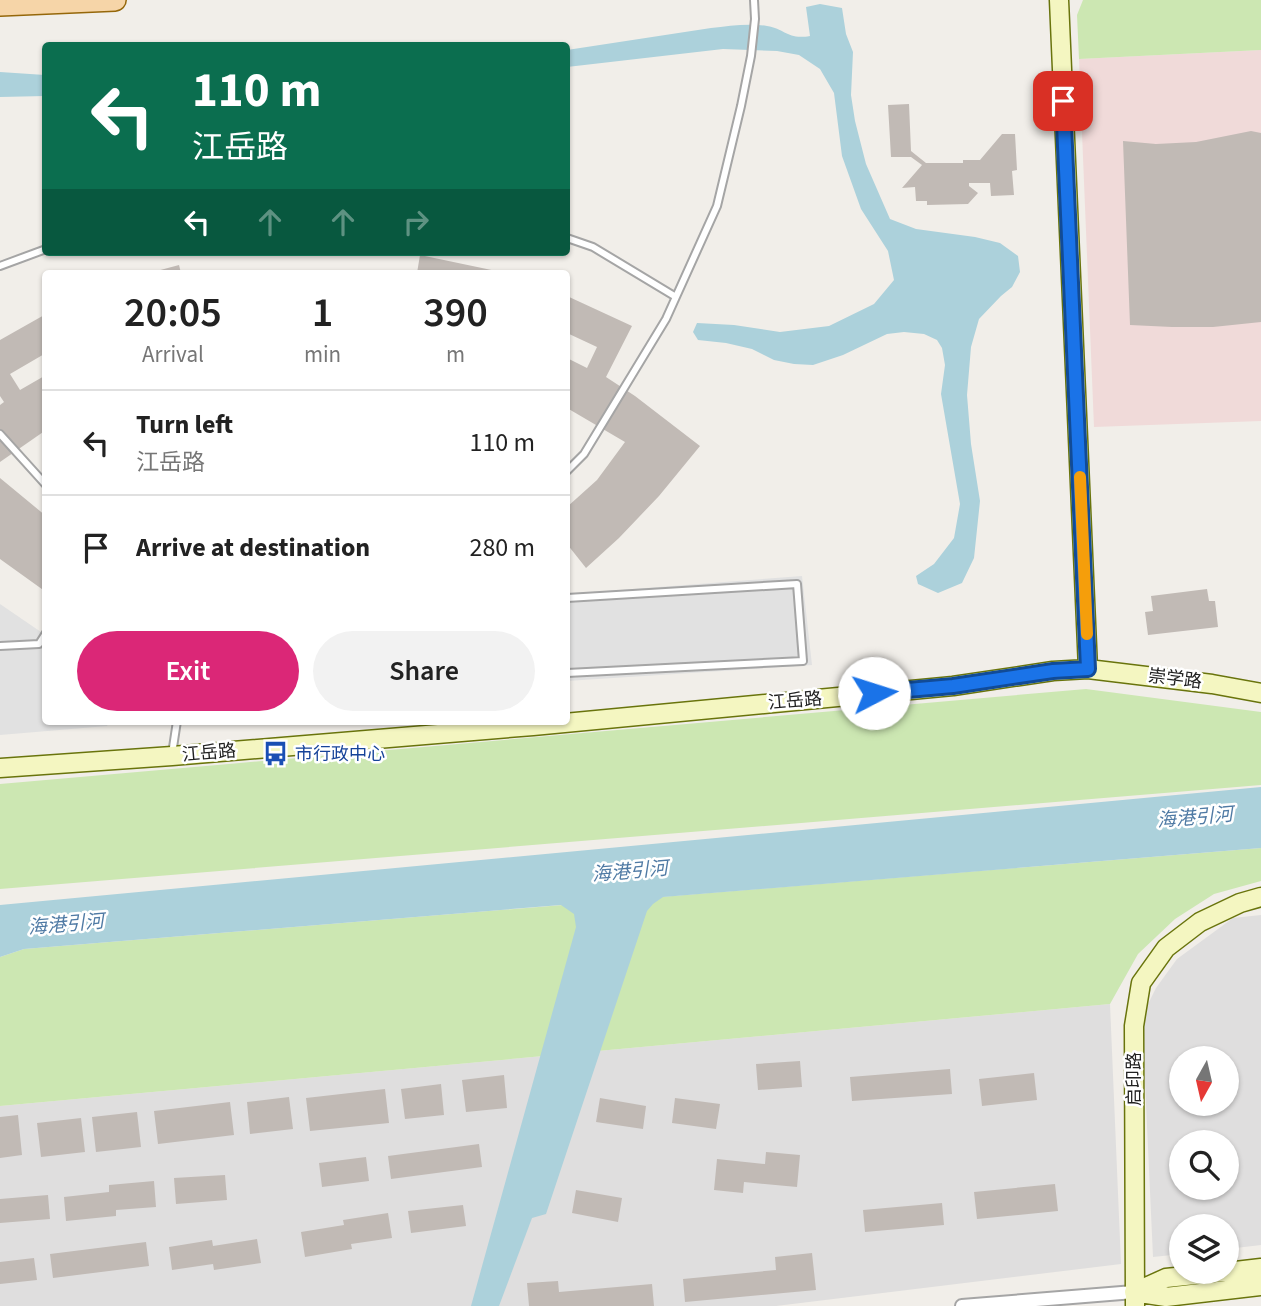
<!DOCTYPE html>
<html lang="en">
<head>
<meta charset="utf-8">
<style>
	body { margin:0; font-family:"Source Sans 3","Noto Sans SC",sans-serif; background:#f2f2f2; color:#222; height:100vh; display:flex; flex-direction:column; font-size:26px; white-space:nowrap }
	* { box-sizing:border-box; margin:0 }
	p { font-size:23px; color:#767676 }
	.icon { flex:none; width:38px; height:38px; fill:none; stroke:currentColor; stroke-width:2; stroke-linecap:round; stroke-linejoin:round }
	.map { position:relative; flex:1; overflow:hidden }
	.details { position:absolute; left:42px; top:270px; width:528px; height:455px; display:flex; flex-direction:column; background:#fff; border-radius:7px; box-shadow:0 2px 5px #0004 }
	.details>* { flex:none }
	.banner { position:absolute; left:42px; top:42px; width:528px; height:214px; border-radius:7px; box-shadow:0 2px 5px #0004; background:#0b6e4f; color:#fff; overflow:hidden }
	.needle { width:46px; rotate:188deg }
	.controls { position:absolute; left:1169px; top:1046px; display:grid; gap:14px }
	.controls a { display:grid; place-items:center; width:70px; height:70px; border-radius:50%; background:#fff; box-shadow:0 2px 5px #0004; font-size:35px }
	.pin { position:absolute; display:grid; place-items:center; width:60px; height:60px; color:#fff; margin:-30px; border-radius:14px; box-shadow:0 4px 10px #0006 }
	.me { position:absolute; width:77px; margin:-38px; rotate:85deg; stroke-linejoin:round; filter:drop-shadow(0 0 5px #0008) }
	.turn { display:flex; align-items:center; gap:24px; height:147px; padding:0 35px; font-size:32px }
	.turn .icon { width:91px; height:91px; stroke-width:2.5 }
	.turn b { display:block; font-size:49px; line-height:60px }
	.lanes { display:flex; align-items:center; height:66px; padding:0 35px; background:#0003; justify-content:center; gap:35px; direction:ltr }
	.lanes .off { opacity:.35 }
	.eta { display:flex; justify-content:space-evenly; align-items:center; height:119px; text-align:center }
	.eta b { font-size:42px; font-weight:600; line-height:49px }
	.primary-button { display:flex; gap:14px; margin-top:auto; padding:14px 35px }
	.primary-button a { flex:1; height:80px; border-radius:42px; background:#db2777; color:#fff; font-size:28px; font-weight:600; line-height:80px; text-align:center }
	.primary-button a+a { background:#f2f2f2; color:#222 }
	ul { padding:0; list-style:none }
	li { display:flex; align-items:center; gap:21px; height:105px; padding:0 35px; border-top:2px solid #e0e0e0 }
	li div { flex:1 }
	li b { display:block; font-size:26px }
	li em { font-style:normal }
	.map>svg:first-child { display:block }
	.residential { fill:#dfdede; fill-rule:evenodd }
	.commercial { fill:#f0dad9 }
	.grass { fill:#cce7b2 }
	.parking { fill:#e1e1e1 }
	.water { fill:#acd1db }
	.building { fill:#c1bab5 }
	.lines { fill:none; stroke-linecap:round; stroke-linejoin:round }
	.lane-casing { stroke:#a5a5a5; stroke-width:10 }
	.street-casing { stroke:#a5a5a5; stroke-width:16 }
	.secondary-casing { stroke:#69740c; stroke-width:21 }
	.primary-casing { stroke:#95670a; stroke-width:24 }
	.lane { stroke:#fff; stroke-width:6 }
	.street { stroke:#fff; stroke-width:12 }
	.secondary { stroke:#f4f6c1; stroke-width:18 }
	.primary { stroke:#f6d5a8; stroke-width:21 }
	.route-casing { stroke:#114b97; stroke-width:18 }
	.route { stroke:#1a73e8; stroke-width:12 }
	.slow { stroke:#f59e0b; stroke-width:12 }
	.labels { text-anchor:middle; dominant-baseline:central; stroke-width:5; stroke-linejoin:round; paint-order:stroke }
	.street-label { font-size:18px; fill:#212121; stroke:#fff }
	.transit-label { font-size:18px; fill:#164399; stroke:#fff; text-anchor:start }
	.water-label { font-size:19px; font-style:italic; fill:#4f7aa4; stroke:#fff }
</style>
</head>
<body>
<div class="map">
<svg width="1261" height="1306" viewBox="0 0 1261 1306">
	<rect width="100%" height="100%" fill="#f1eee9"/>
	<!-- residential -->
	<path class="residential" d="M1261,915V1245L1227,1249V1227H1181V1254L1153,1257L1142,1016L1156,988L1177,959L1233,918ZM1181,1059H1227V1104H1181ZM1181,1143H1227V1188H1181Z
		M1110,1004L1121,1264L776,1306H0V1106Z"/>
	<!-- commercial -->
	<path class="commercial" d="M1261,50V421L1094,427L1079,59Z"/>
	<!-- grass -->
	<path class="grass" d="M1083,0H1261V50L1079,59L1077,15Z
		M1086,689L1261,712V785L0,889V784Z
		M1261,848V881L1214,894L1175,919L1138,954L1110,1004L0,1106V957L24,949Z"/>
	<!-- parking -->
	<path class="parking" d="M802,576L812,665L567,681V594Z
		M0,604L41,632L45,625L46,721H110L107,726L0,735Z"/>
	<!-- water -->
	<path class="water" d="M820,4L842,8L846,34L853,52L851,95L855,121L866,164L890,219L916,229L975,237L1000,243L1018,256L1020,272L1012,287L1001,296L979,319L971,347L967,395L971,444L980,501L974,558L962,583L938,593L918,584L916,576L934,564L954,538L960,504L941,394L945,365L942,348L937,340L924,334L904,332L887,334L843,355L813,365L794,364L774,360L752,349L726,343L698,340L693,332L697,323L734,325L780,332L829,326L874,304L894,280L888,251L861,209L842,156L834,93L820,69L799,55L777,51L723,49L567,67V50L711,28C729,26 749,23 767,26C786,29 787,40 810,36L806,7Z
		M0,72L45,75V96L0,97Z
		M1261,787V848L663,897L653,904L647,911L546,1214L532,1218L499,1306H471L576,927L574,914L561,905L24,949L0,957V905Z"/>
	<!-- building -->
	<path class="building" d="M909,104L911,151L926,163H963V160H980L1002,134H1015L1017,170L1012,171L1014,195L991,196L990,183H969V186L978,193L968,204L927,205V201H916L915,187L902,188L922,165L911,157H891L888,105Z
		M1251,131L1261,133V322L1213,327H1172L1130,325L1123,141L1156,144L1196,142Z
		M420,255L501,272L500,273H417Z
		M179,265L181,273H153V272Z
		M567,296L632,326L606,377L635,396L700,446L659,496L619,538L586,568L567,544V507L597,480L625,442L567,408V358L587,368L597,347L567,333Z
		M46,314V353L10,374L20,390L46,375V430L0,462V405L4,402L0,396V340Z
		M0,478L46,516V592L0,559Z
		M1207,589L1209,601H1215L1218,627L1148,635L1145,612L1153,611L1151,596Z
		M800,1061L802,1087L758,1090L756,1064Z
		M950,1069L952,1094L852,1101L850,1077Z
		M1034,1073L1037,1100L982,1106L979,1079Z
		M504,1075L507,1108L466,1112L462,1080Z
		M441,1084L444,1115L405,1119L401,1089Z
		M385,1089L389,1123L310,1131L306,1098Z
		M289,1097L293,1129L250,1134L247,1102Z
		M600,1098L646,1106L643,1129L596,1122Z
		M675,1098L720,1104L716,1129L672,1123Z
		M230,1102L234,1135L158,1144L154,1111Z
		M137,1112L141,1147L96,1152L92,1117Z
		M18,1115L22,1155L0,1158V1117Z
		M81,1118L85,1152L41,1157L37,1123Z
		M479,1144L482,1167L391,1179L388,1156Z
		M766,1152L800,1155L797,1187L744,1182L743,1193L714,1190L717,1159L765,1164Z
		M366,1157L369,1181L322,1187L319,1163Z
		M225,1175L227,1200L176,1204L174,1178Z
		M154,1181L156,1207L116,1210V1216L66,1221L64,1197L109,1192V1185Z
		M1055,1184L1058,1211L977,1219L974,1192Z
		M576,1190L622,1198L618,1222L572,1213Z
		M48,1195L50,1219L0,1223V1199Z
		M942,1203L944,1225L865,1232L863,1210Z
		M463,1205L466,1226L411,1233L408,1211Z
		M388,1213L392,1238L351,1244L352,1249L305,1257L301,1232L344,1225L343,1220Z
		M257,1239L261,1263L214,1270L213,1264L172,1270L169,1247L212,1240L213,1246Z
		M146,1242L149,1266L53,1278L50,1254Z
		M812,1253L816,1290L685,1302L683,1279L776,1270L775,1257Z
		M34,1258L37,1280L0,1284V1262Z
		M558,1281L559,1292L652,1284L654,1306H529L527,1283Z"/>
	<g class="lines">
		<defs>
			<path id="lane" d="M567,238L593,247L676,297
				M0,266L46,249
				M0,434L46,485
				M567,471L584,454L666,319L717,206L741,106L751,56L755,19L754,0
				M567,598L797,584L803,661L567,673
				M0,646L39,644L46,633
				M172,754L177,721"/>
			<path id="street" d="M962,1306L1134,1292"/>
			<path id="secondary" d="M1059,0L1088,669
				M0,768L172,756L533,726L953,686L1053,671L1088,669L1212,684L1261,693
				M1227,1272L1261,1268
				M1134,1292L1166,1297L1261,1286
				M1135,1292L1166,1278L1223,1272
				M1135,1306L1134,1026L1141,983L1166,948L1200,922L1240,903L1261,897"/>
			<path id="primary" d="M0,5L115,0"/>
		</defs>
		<!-- lane casing -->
		<use href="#lane" class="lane-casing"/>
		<!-- street casing -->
		<use href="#street" class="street-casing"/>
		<!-- secondary casing -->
		<use href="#secondary" class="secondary-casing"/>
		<!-- primary casing -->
		<use href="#primary" class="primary-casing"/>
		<!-- lane -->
		<use href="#lane" class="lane"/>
		<!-- street -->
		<use href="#street" class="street"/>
		<!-- secondary -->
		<use href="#secondary" class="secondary"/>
		<!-- primary -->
		<use href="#primary" class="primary"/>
	</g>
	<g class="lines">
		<defs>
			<path id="route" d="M874,693L953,686L1053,671L1088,669L1063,101"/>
		</defs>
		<!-- route casing -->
		<use href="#route" class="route-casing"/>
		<!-- route -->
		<use href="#route" class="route"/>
		<!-- slow -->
		<path class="slow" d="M1080,477L1087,634"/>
	</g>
	<!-- icons -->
	<defs>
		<symbol id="bus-bare" viewBox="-9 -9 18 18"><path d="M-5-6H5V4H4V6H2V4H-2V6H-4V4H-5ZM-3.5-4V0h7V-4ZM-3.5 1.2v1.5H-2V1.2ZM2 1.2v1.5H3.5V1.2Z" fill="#1a4fb4" stroke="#fff" stroke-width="2.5" paint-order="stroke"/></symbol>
	</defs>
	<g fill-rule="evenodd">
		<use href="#bus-bare" x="258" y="736" width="35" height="35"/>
	</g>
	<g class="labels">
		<!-- street labels -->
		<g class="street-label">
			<text transform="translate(1175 679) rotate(7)">崇学路</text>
			<text transform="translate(795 701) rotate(-5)">江岳路</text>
			<text transform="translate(209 753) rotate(-5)">江岳路</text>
			<text transform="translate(1134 1079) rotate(-90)">启印路</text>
		</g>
		<!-- transit labels -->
		<g class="transit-label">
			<text x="295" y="754">市行政中心</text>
		</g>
		<!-- water labels -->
		<g class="water-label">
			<text transform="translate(1195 818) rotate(-5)">海港引河</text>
			<text transform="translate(630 872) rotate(-5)">海港引河</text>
			<text transform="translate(66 925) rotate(-5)">海港引河</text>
		</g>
	</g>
</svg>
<div class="controls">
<a><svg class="needle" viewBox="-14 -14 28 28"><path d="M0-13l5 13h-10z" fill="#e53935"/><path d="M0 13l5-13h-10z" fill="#767676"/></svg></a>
<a><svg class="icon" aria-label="search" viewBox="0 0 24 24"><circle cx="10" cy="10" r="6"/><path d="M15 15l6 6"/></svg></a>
<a><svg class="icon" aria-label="layers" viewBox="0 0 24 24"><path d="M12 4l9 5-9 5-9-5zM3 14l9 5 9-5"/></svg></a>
</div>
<div class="pin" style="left:1063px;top:101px;background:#d93025"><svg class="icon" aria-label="arrive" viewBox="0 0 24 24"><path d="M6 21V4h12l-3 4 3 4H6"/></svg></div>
<svg class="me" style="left:874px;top:693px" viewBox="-20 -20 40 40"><circle r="19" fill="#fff"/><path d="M0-13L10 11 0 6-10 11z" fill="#1a73e8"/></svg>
<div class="banner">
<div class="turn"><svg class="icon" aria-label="left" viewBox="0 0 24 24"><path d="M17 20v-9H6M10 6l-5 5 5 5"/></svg><div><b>110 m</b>江岳路</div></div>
<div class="lanes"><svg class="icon" aria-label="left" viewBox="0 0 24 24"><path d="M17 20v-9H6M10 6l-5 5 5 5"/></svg><svg class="icon off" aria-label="ahead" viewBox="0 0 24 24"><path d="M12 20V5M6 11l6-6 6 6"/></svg><svg class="icon off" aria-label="ahead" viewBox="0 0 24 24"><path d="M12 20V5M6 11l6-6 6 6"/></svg><svg class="icon off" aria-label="right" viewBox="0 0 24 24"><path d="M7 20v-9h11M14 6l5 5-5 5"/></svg></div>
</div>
<section class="details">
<div class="eta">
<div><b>20:05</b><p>Arrival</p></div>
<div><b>1</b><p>min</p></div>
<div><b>390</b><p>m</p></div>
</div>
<ul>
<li><svg class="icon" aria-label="left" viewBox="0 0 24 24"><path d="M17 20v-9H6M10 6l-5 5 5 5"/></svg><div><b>Turn left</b><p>江岳路</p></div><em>110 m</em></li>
<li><svg class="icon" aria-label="arrive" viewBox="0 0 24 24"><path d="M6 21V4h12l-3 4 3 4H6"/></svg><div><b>Arrive at destination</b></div><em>280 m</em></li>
</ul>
<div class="primary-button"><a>Exit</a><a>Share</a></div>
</section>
</div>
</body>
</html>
